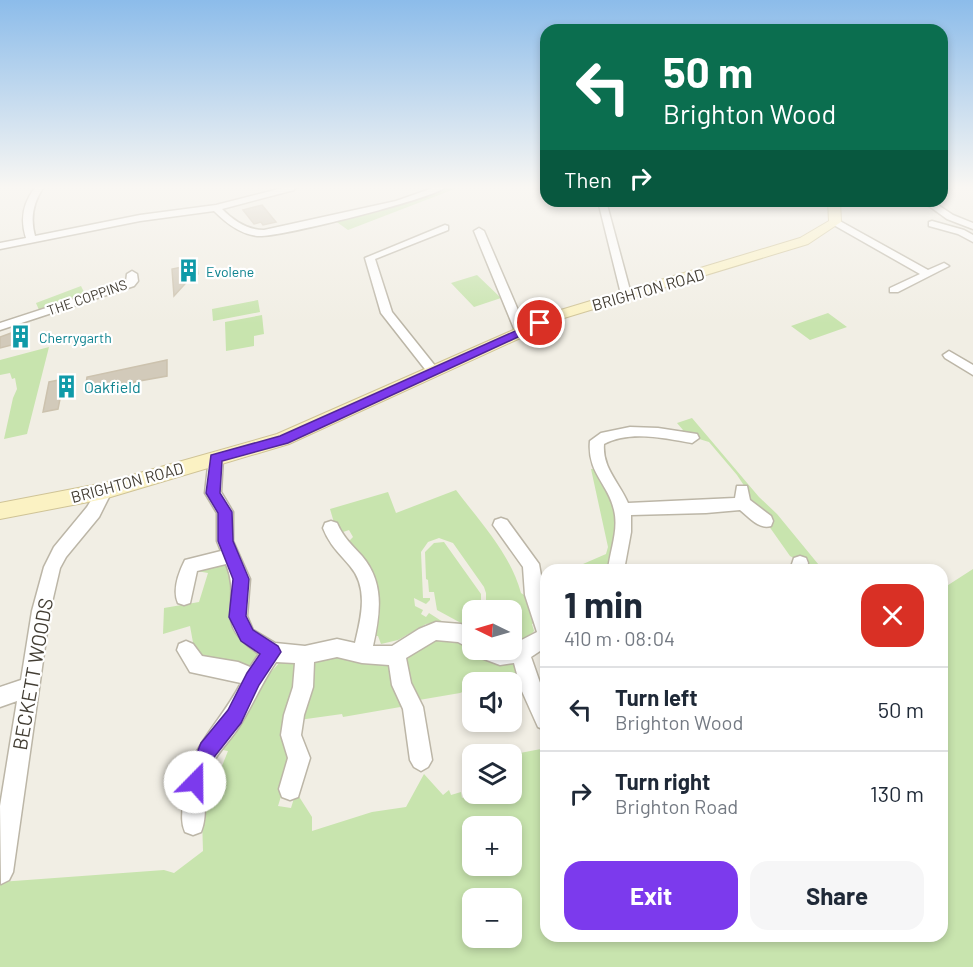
<!DOCTYPE html>
<html lang="en">
<head>
<meta charset="utf-8">
<style>
	body { margin:0; font-family:Barlow,sans-serif; background:#f6f6f7; color:#1f2937; height:100vh; display:flex; flex-direction:column; font-size:22px; white-space:nowrap }
	* { box-sizing:border-box; margin:0 }
	p { font-size:20px; color:#747a83 }
	.icon { flex:none; width:33px; height:33px; fill:none; stroke:currentColor; stroke-width:2; stroke-linecap:round; stroke-linejoin:round }
	.map { position:relative; flex:1; overflow:hidden }
	.details { position:absolute; left:540px; top:564px; width:408px; height:378px; display:flex; flex-direction:column; background:#fff; border-radius:18px; box-shadow:0 3px 9px #0003 }
	.details>* { flex:none }
	.guide { position:absolute; left:540px; top:24px; width:408px; height:183px; border-radius:18px; box-shadow:0 3px 9px #0003; background:#0b6e4f; color:#fff; overflow:hidden }
	.needle { width:39px; rotate:275deg }
	.tools { position:absolute; left:462px; top:600px; display:grid; gap:12px }
	.tools a { display:grid; place-items:center; width:60px; height:60px; border-radius:12px; background:#fff; box-shadow:0 3px 9px #0003; font-size:30px }
	.pin { position:absolute; display:grid; place-items:center; width:51px; height:51px; color:#fff; margin:-26px; border:3px solid #fff; border-radius:50%; box-shadow:0 2px 6px #0007 }
	.me { position:absolute; width:66px; margin:-33px; rotate:22deg; stroke-linejoin:round; filter:drop-shadow(0 0 4px #0008) }
	.turn { display:flex; align-items:center; gap:21px; height:126px; padding:0 24px; font-size:27px }
	.turn .icon { width:78px; height:78px; stroke-width:2.5 }
	.turn b { display:block; font-size:42px; line-height:51px }
	.then { display:flex; align-items:center; height:57px; padding:0 24px; background:#0003; gap:12px; font-size:22px }
	.round { display:grid; place-items:center; flex:none; width:63px; height:63px; border-radius:18px; background:#f6f6f7 }
	.summary { display:flex; align-items:center; justify-content:space-between; height:102px; padding:0 24px }
	h1 { font-size:36px; font-weight:700; line-height:45px }
	.primary-button { display:flex; gap:12px; margin-top:auto; padding:12px 24px }
	.primary-button a { flex:1; height:69px; border-radius:18px; background:#7c3aed; color:#fff; font-size:24px; font-weight:700; line-height:69px; text-align:center }
	.primary-button a+a { background:#f6f6f7; color:#1f2937 }
	ul { padding:0; list-style:none }
	li { display:flex; align-items:center; gap:18px; height:84px; padding:0 24px; border-top:2px solid #e0e1e3 }
	li div { flex:1 }
	li b { display:block; font-size:22px }
	li em { font-style:normal }
	.map>svg:first-child { display:block }
	.green { fill:#c8e4ae; fill-rule:evenodd }
	.building { fill:#d2caba; stroke:#ccc2ae; stroke-width:1.5 }
	.lines { fill:none; stroke-linecap:round; stroke-linejoin:round }
	.street-casing { stroke:#bcb6a7; stroke-width:3 }
	.secondary-casing { stroke:#cfc396; stroke-width:2 }
	.street { fill:#fff; fill-rule:evenodd }
	.secondary { fill:#fbf2c3; fill-rule:evenodd }
	.route { fill:#7c3aed; stroke:#51269a; stroke-width:1.5 }
	.labels { text-anchor:middle; dominant-baseline:central; stroke-width:4.5; stroke-linejoin:round; paint-order:stroke }
	.far-culture-label { font-size:14px; fill:#0d838f; stroke:#fff; text-anchor:start }
	.far-street-label { font-size:14px; fill:#433e34; stroke:#fff }
	.street-label { font-size:16px; fill:#433e34; stroke:#fff }
	.culture-label { font-size:16px; fill:#0d838f; stroke:#fff; text-anchor:start }
	.near-street-label { font-size:20px; fill:#433e34; stroke:#fff }
</style>
</head>
<body>
<div class="map">
<svg width="973" height="967" viewBox="0 0 973 967">
	<rect width="100%" height="100%" fill="#f1eee4"/>
	<!-- green -->
	<path class="green" d="M443,188H457L348,230L334,220L398,204Z
		M477,275L501,298L474,307L451,283Z
		M81,286L84,292L81,298L39,310L36,303Z
		M258,300L260,312L213,321L212,309Z
		M828,313L847,327L810,340L791,326Z
		M262,315L264,334L254,336V346L226,351L225,322Z
		M49,347L27,434L4,439L13,398L17,389L15,378L12,379L10,373L0,375V360Z
		M692,418L759,497L777,514L823,570H808V566L790,556L766,522L751,506L747,490L737,475L709,442L676,432L683,430L677,423Z
		M591,469H594L617,510L611,570H585L583,564L606,554L608,547Z
		M456,490C480,522 510,553 521,593L530,599L536,622L532,624L534,631L529,637L512,645V610H486V593L484,587L453,543L439,538L428,542L421,552L423,598H430V600L426,604L414,598L415,606L423,610L421,614L426,617L429,613L443,622L426,624L398,640L381,644L378,636H373L348,542L353,537L349,530L340,533L335,526L330,509L388,492L396,513Z
		M444,542L481,594V610H472V629L437,610L434,592H429L428,580L426,579L425,552L434,543Z
		M221,565L229,566L237,634L260,654L250,668L207,662L194,648L190,626L163,634L164,608L199,602L208,573L197,571Z
		M973,569V967H0V882L164,870L174,873L203,851L201,786L208,769L220,771L228,751L218,749L256,688L282,660L297,662L291,764L278,806L291,808L295,795H298L312,817V831L372,812L406,807L424,774L443,795L449,790L451,795L461,792L462,798L472,793L512,794V770L522,764L520,753L546,748V936H942V589ZM472,826H512V866H472ZM472,898H512V938H472Z
		M455,639L477,653L512,663L515,665L520,675L488,682H472V688L460,693L419,700L413,692L404,657L429,640Z
		M325,655L391,665L406,706L343,717L342,714L299,720L313,661Z"/>
	<!-- building -->
	<path class="building" d="M262,205L276,222L263,225L261,222L254,224L243,210Z
		M197,264L198,274L193,275L174,296L172,269Z
		M22,329L27,341L0,348V337Z
		M167,360V376L134,382V390L124,393V385L85,391L87,377Z
		M64,379L58,409L43,412L49,382Z"/>
	<g class="lines">
		<defs>
			<path id="street" d="M35,188H43C33,203 30,218 35,236L140,215L216,205L283,188H295L294,190L222,209C234,221 247,230 264,230L396,201L433,188H444C428,200 277,238 257,236C240,234 226,223 214,211L140,221L0,249V243L26,238C20,219 23,203 35,188Z
				M598,201H606L631,294L630,296H622L621,294Z
				M922,201H932L953,215L973,223V229L947,219Z
				M832,220H838L928,270L944,263L949,266L898,292H890V288L920,274L832,224Z
				M932,221L964,230L973,235V242L958,234L929,226V222Z
				M445,225L448,226V230L375,259L392,312L436,367L438,370L436,373H428L381,313L365,258Z
				M479,228L484,231L527,331L525,334L521,335L515,331L474,231Z
				M132,271L137,274L138,281L134,286L0,330V323L126,282L127,274Z
				M949,351L973,365V375L945,358L943,355Z
				M630,427L658,428L697,434L699,438L692,443C665,438 629,430 604,444C602,468 619,482 628,503L735,498L737,486H747L750,500L771,516L773,521L771,526C759,530 749,517 740,510L706,513L631,515V532L624,570H608C610,550 619,530 614,510C608,483 587,473 590,441L601,433Z
				M216,453L221,454L223,458L221,492L233,512V541L250,579L247,616L253,630L275,643L305,646L337,639L355,643C361,618 369,588 350,566C339,553 329,544 323,528L325,523L331,521L337,523C343,537 352,545 362,556C385,583 380,614 373,646H392L419,629L436,622L461,624L472,630L473,650L458,642L436,640L406,658L411,683L423,707L432,760L428,767L421,771L414,767L410,760L403,709L392,685L389,665L362,663L337,657L314,662L313,687L304,715L301,735L310,758L298,797L290,800L282,797L279,789L288,758L281,735L284,715L293,687L295,663L276,662C263,681 254,702 242,722C232,740 216,752 208,772C201,791 209,813 201,832L193,835L185,832C181,823 182,814 183,804C186,746 216,731 241,683L190,672L177,650L179,644L186,641L193,644L202,656L238,662L250,667L259,654C210,622 243,605 226,564L197,571L190,603L184,605L178,603C172,590 179,572 185,560L221,551L217,541V513L205,493L209,458L211,454Z
				M104,485L109,487L112,491L99,517L66,557L60,568L50,611L13,872L9,880L1,884L0,806L17,701L0,707V687L21,680L32,611L44,567L54,547L87,507L99,487Z
				M501,518L507,520L539,564L546,604V647L531,657L546,700L545,730L538,727L521,689L514,663L500,665L476,656L474,650H512V645L537,632L525,595L523,567L493,525L495,520Z
				M800,556L806,558L808,563L806,570H790L794,558Z"/>
			<path id="secondary" d="M828,201H840L841,222L808,244L564,318L289,444L104,499L0,519V503L104,483L277,434L554,312L800,238L829,221Z"/>
		</defs>
		<!-- street casing -->
		<use href="#street" class="street-casing"/>
		<!-- secondary casing -->
		<use href="#secondary" class="secondary-casing"/>
		<!-- street -->
		<use href="#street" class="street"/>
		<!-- secondary -->
		<use href="#secondary" class="secondary"/>
	</g>
	<!-- sky -->
	<linearGradient id="sky" x2="0" y2="1"><stop stop-color="#8cbcea"/><stop offset="0.58" stop-color="#f9f7f3"/><stop offset="1" stop-color="#f9f7f3" stop-opacity="0"/></linearGradient>
	<rect width="973" height="323" fill="url(#sky)"/>
	<!-- route -->
	<path class="route" d="M540,320L545,323L544,325L288,443L222,461L220,493L232,512L233,541L249,579L246,616L253,630L278,646L281,652L259,685L241,723L215,756L201,789L195,792L188,789L185,782L201,743L228,710L247,673L260,654L241,641L229,617L233,579L218,541V513L206,493L211,455L280,436Z"/>
	<!-- icons -->
	<defs>
		<symbol id="building-bare" viewBox="-9 -9 18 18"><path d="M-4-6H4V6H1V3H-1V6H-4ZM-2.5-4.3h1.7v1.8h-1.7ZM.8-4.3h1.7v1.8H.8ZM-2.5-1h1.7V.8h-1.7ZM.8-1h1.7V.8H.8Z" fill="#0f9aa8" stroke="#fff" stroke-width="2.5" paint-order="stroke"/></symbol>
	</defs>
	<g fill-rule="evenodd">
		<use href="#building-bare" x="172" y="254" width="33" height="33"/>
		<use href="#building-bare" x="4" y="320" width="33" height="33"/>
		<use href="#building-bare" x="50" y="370" width="33" height="33"/>
	</g>
	<g class="labels">
		<!-- far-culture labels -->
		<g class="far-culture-label">
			<text x="206" y="271">Evolene</text>
			<text x="39" y="337">Cherrygarth</text>
		</g>
		<!-- far-street labels -->
		<g class="far-street-label">
			<text transform="translate(87 297) rotate(-19)">THE COPPINS</text>
		</g>
		<!-- street labels -->
		<g class="street-label">
			<text transform="translate(648 289) rotate(-16)">BRIGHTON ROAD</text>
			<text transform="translate(127 482) rotate(-15)">BRIGHTON ROAD</text>
		</g>
		<!-- culture labels -->
		<g class="culture-label">
			<text x="84" y="386">Oakfield</text>
		</g>
		<!-- near-street labels -->
		<g class="near-street-label">
			<text transform="translate(32 674) rotate(-80)">BECKETT WOODS</text>
		</g>
	</g>
</svg>
<div class="tools">
<a><svg class="needle" viewBox="-14 -14 28 28"><path d="M0-13l5 13h-10z" fill="#e53935"/><path d="M0 13l5-13h-10z" fill="#747a83"/></svg></a>
<a><svg class="icon" aria-label="sound" viewBox="0 0 24 24"><path d="M4 9h4l5-4v14l-5-4H4zM17 9q2 3 0 6"/></svg></a>
<a><svg class="icon" aria-label="layers" viewBox="0 0 24 24"><path d="M12 4l9 5-9 5-9-5zM3 14l9 5 9-5"/></svg></a>
<a>+</a>
<a>−</a>
</div>
<div class="pin" style="left:540px;top:323px;background:#d93025"><svg class="icon" aria-label="arrive" viewBox="0 0 24 24"><path d="M6 21V4h12l-3 4 3 4H6"/></svg></div>
<svg class="me" style="left:195px;top:782px" viewBox="-20 -20 40 40"><circle r="19" fill="#fff"/><path d="M0-13L10 11 0 6-10 11z" fill="#7c3aed"/></svg>
<div class="guide">
<div class="turn"><svg class="icon" aria-label="left" viewBox="0 0 24 24"><path d="M17 20v-9H6M10 6l-5 5 5 5"/></svg><div><b>50 m</b>Brighton Wood</div></div>
<div class="then">Then<svg class="icon" aria-label="right" viewBox="0 0 24 24"><path d="M7 20v-9h11M14 6l5 5-5 5"/></svg></div>
</div>
<section class="details">
<div class="summary"><div><h1>1 min</h1><p>410 m · 08:04</p></div><a class="round" style="background:#d93025;color:#fff"><svg class="icon" aria-label="close" viewBox="0 0 24 24"><path d="M6 6l12 12M18 6L6 18"/></svg></a></div>
<ul>
<li><svg class="icon" aria-label="left" viewBox="0 0 24 24"><path d="M17 20v-9H6M10 6l-5 5 5 5"/></svg><div><b>Turn left</b><p>Brighton Wood</p></div><em>50 m</em></li>
<li><svg class="icon" aria-label="right" viewBox="0 0 24 24"><path d="M7 20v-9h11M14 6l5 5-5 5"/></svg><div><b>Turn right</b><p>Brighton Road</p></div><em>130 m</em></li>
</ul>
<div class="primary-button"><a>Exit</a><a>Share</a></div>
</section>
</div>
</body>
</html>
